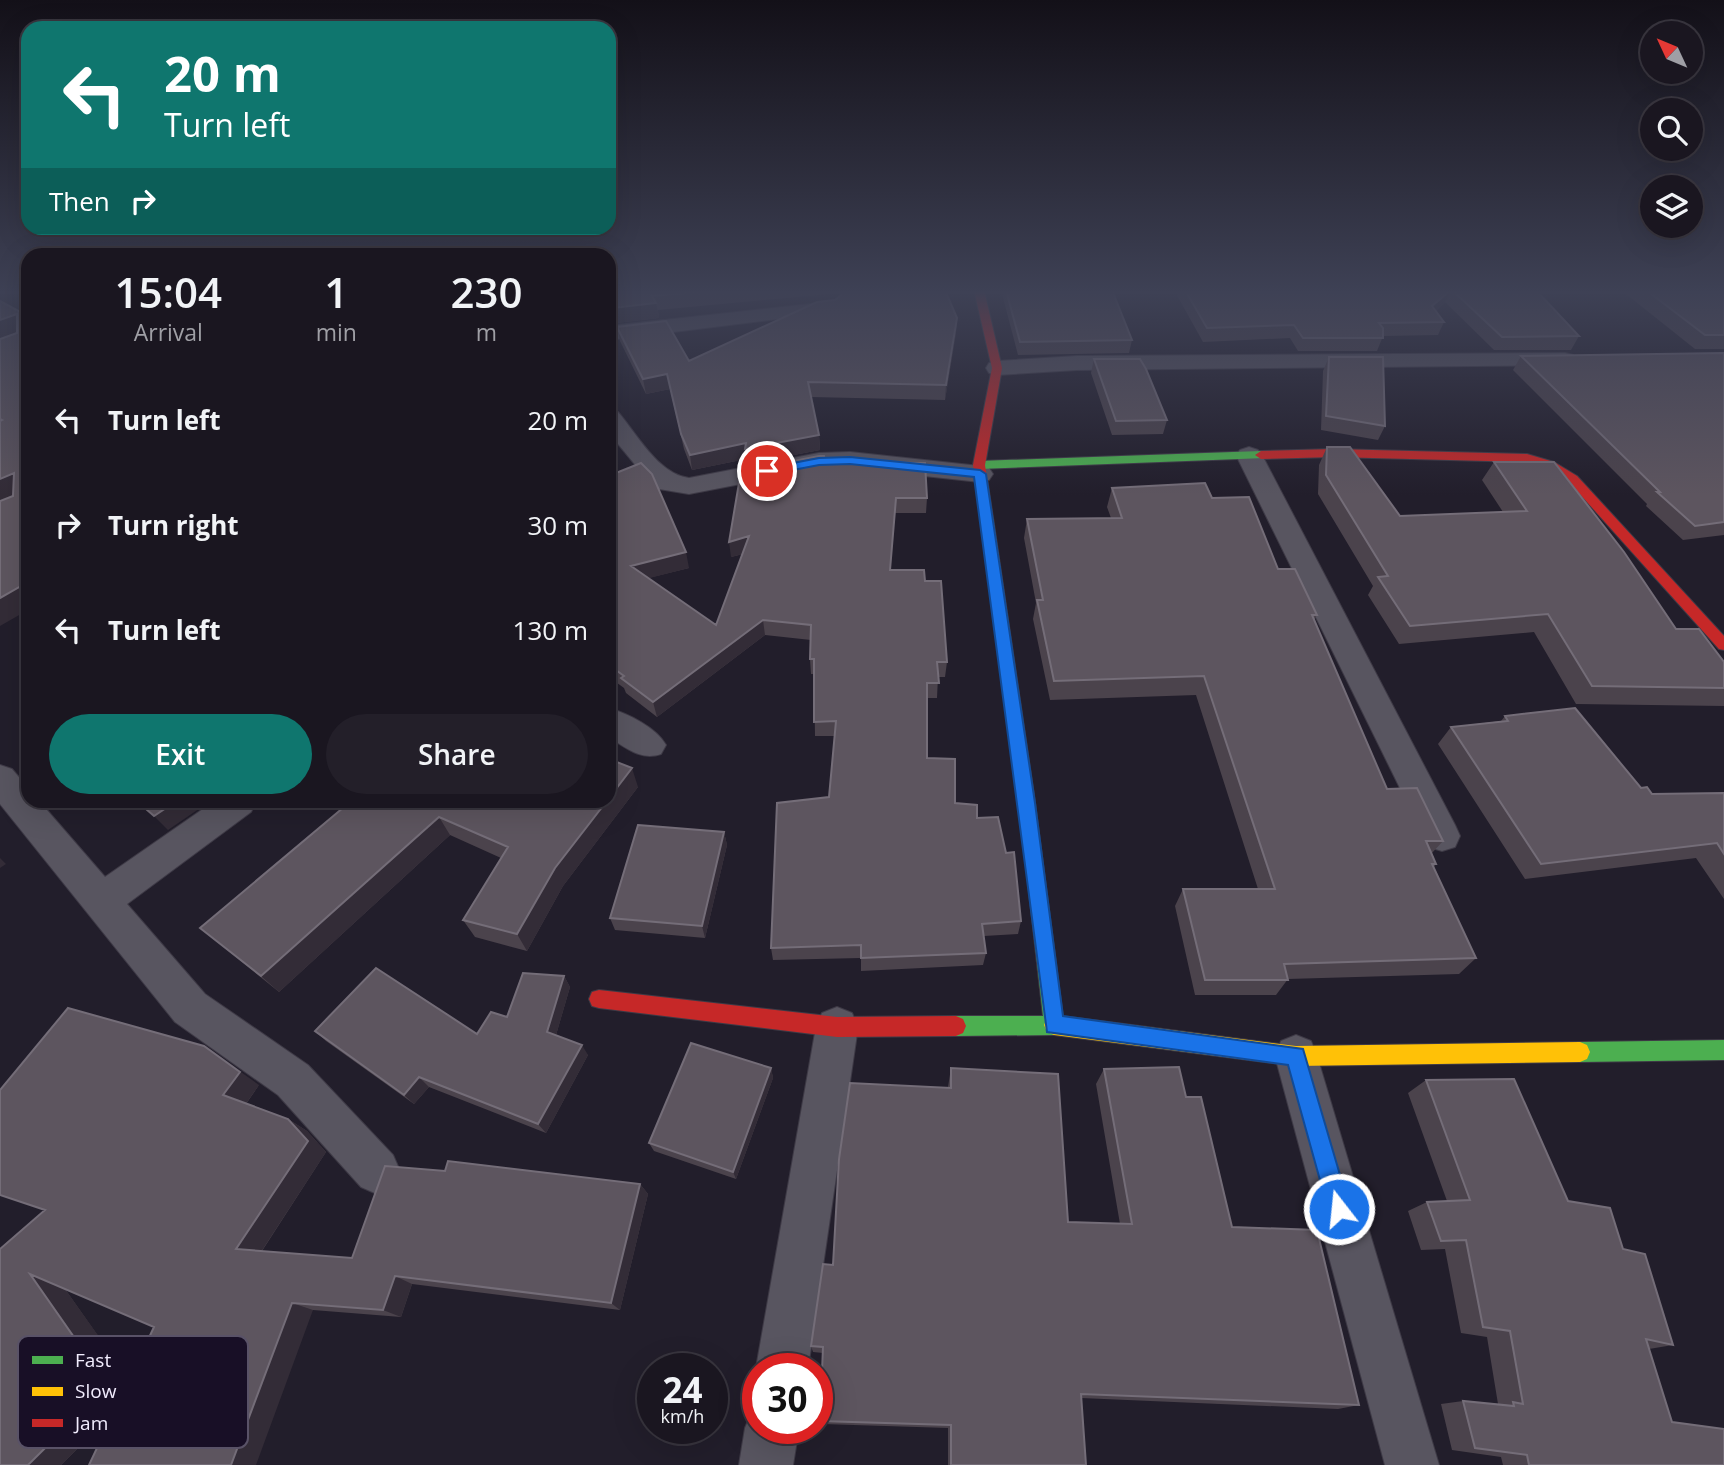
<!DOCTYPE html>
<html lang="en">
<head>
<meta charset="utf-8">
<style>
	body { margin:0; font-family:"Open Sans",sans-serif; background:#231f29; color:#f1f3f6; height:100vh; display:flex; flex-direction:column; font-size:26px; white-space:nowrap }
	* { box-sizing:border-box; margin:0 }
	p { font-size:23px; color:#9f9fa5 }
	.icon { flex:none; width:38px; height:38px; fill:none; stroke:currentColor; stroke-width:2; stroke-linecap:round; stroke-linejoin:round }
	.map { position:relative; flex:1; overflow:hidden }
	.sheet { position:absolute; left:21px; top:248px; width:595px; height:560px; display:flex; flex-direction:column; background:#1a1620; border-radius:21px; box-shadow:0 7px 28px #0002,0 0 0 2px #38353e }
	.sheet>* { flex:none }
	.hud { position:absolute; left:21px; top:21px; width:595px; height:214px; border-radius:21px; box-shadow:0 7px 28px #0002,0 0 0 2px #38353e; background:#0f766e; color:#fff; overflow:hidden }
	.needle { width:46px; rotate:314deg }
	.fabs { position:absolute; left:1640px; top:21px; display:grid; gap:14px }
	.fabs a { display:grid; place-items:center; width:63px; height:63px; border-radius:50%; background:#1a1620; box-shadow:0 7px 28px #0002,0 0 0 2px #38353e; font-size:35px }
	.speed { position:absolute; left:637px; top:1353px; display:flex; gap:14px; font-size:35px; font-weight:700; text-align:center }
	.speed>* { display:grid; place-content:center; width:91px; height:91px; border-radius:50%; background:#1a1620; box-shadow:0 7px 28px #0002,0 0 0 2px #38353e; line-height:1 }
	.speed small { font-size:18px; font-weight:400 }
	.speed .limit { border:10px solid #d22; background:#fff; color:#111 }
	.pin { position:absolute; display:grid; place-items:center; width:60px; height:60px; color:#fff; margin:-30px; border:4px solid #fff; border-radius:50%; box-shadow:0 2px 7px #0007 }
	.me { position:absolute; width:77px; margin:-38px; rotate:344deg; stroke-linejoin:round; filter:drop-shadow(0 0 5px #0008) }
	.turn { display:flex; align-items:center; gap:24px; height:147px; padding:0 28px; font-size:32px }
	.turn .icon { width:91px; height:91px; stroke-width:2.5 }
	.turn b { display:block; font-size:49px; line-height:60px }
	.then { display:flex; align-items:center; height:66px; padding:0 28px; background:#0003; gap:14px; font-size:26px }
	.eta { display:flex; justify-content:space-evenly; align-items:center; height:119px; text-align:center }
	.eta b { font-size:42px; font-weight:600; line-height:49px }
	.action { display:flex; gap:14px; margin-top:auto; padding:14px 28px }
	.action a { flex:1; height:80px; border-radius:42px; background:#0f766e; color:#fff; font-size:28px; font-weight:600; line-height:80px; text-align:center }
	.action a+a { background:#231f29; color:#f1f3f6 }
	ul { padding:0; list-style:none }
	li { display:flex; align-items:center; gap:21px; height:105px; padding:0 28px }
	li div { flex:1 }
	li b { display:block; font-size:26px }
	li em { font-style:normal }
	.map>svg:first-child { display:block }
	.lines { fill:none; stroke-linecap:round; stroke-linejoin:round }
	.street-casing { stroke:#3e3a46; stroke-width:2 }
	.fast-casing { stroke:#3e3a46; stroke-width:2 }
	.slow-casing { stroke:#3e3a46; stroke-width:2 }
	.jam-casing { stroke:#3e3a46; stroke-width:2 }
	.street { fill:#585560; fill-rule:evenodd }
	.fast { fill:#4caf50; fill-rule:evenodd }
	.slow { fill:#ffc107; fill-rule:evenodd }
	.jam { fill:#c62828; fill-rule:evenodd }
	.wall { fill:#4b434c; fill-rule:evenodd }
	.shaded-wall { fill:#332c37 }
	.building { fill:#5d555f; stroke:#746d78; stroke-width:2 }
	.route { fill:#1a73e8; stroke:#114b97; stroke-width:2 }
	.key { fill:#180f26; stroke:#595267; stroke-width:2 }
	.key-label { font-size:19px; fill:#f2edfe }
</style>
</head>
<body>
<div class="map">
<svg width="1724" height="1465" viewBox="0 0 1724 1465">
	<rect width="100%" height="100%" fill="#221e2b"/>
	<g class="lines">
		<defs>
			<path id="street" d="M828,302L835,304L839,308L835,312L609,340V326Z
				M1565,353L1573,355L1576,360L1573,365L1077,370L997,375L989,373L986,368L989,363L997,361L1077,356Z
				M609,410L618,412C637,434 658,474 689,478L819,453L850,452L980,466L989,468L993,474L989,480L980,482L850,468L819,469L689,494L659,489L642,473L609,433Z
				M1249,447L1258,450L1262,455L1455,825L1460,836L1455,847L1442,851L1429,847L1236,455L1240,450Z
				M609,708C628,714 656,727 666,745L661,754C641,761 626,748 609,737Z
				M0,765L12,769L28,788V802H40L105,877L213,802H256L251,812L127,904L205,994L308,1065L393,1155L400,1171L393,1187L377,1194L361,1187L278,1095L175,1022L0,804Z
				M837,1007L852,1013L858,1027L808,1368H758V1371L756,1368L816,1027L822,1013Z
				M1296,1035L1311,1041L1317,1056L1439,1465H1385L1275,1056L1281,1041Z
				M758,1407V1428H799L793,1465H739L745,1428L753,1409Z"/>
			<path id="fast" d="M1261,451L1265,452V458L979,469L973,465L979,461Z
				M1026,788L1032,790L1034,795L1064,1025L1061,1032L1054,1035L956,1036L949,1033L946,1026L949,1019L956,1016H1043L1018,795L1020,790Z
				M1724,1040V1060L1580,1062L1573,1059L1570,1052L1573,1045L1580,1042Z"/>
			<path id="slow" d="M987,514L993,518L1034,795L1032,800L1026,802L1020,800L1018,795L981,518Z
				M1054,1015L1296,1046L1580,1042L1587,1045L1590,1052L1587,1059L1580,1062L1296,1066L1054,1035L1047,1032L1044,1025L1047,1018Z"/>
			<path id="jam" d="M974,290H984L1002,368L985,465L993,518L987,522L981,518L973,465L992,368Z
				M1334,449L1527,454L1554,462L1577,476L1724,636V650L1719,649L1569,482L1546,468L1526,462L1334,457L1261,459L1255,455L1261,451Z
				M599,990L837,1017L956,1016L963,1019L966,1026L963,1033L956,1036L837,1037L599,1008L592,1006L589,999L592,992Z"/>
		</defs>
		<!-- street casing -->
		<use href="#street" class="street-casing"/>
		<!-- fast casing -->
		<use href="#fast" class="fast-casing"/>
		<!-- slow casing -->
		<use href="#slow" class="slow-casing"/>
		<!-- jam casing -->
		<use href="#jam" class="jam-casing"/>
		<!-- street -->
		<use href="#street" class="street"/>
		<!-- fast -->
		<use href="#fast" class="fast"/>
		<!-- slow -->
		<use href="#slow" class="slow"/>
		<!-- jam -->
		<use href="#jam" class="jam"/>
	</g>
	<!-- wall -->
	<path class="wall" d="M609,290H945L957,318L956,333L945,400L811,397L819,435L820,450L746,464V459L692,470L684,449L670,389L646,394L620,341L617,327L689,361L835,300L841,295L840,293L658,310L659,318L616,323L615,318L609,319Z
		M1001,290H1112L1132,340L1129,353L1018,355Z
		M1174,290H1536L1579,336L1571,350H1494L1445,302L1436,311L1444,322L1438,335L1383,336L1377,351H1298L1290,338L1203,342Z
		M1621,290H1724V349H1695Z
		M1724,353V535L1683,540L1646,506L1647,504L1513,370L1521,356Z
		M1329,357L1385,426L1378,440L1321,430L1323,371Z
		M1094,359L1167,420L1163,434L1112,435L1091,373Z
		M1327,447L1400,516L1503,512L1482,480L1494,462L1676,629L1724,662V706L1576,704L1534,632L1399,644L1368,595L1373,586L1318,494L1319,465Z
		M609,462L689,568L648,578L716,625L743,554L731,557L825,462L927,498L926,513H895L890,570L925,581L947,662L945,677H938L937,698H927V758L955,803L977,818L1021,921L1018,934L984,936L986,953L983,965L861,971V958L773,960L771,948L829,797L835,736H815L814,674H811L810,659L811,640L765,635L657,717L626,693L624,688L609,677Z
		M1112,488L1212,498L1278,569L1317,615L1314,620L1387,789L1443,841L1432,853L1436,864L1434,867L1476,958L1459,974L1288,979L1276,995H1195L1175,906L1183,889H1258L1196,695L1050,700L1033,619L1036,603L1024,538L1027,519L1111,518L1107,507Z
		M1505,716L1652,794L1724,793V899L1696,858L1525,879L1438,744L1451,727L1501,721Z
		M638,787L563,886L527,951L475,937L463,920L501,858L450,835L279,992L200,928L350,802Z
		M724,832L727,845L705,938L615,930L610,918Z
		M564,976L570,987L556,1035L588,1055L546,1133L429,1087L414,1104L326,1041L315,1031L477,1034L507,1017Z
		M771,1068L773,1078L736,1179L654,1151L649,1143Z
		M951,1068L1068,1222L1120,1224L1096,1084L1104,1069L1186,1097L1232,1227L1359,1405L1338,1409L1081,1398L1086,1465H948V1428L822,1424L820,1421L823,1353L813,1352L811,1346L833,1265L948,1087Z
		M1426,1080L1623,1249L1673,1345L1649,1349L1672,1422L1724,1465H1503L1501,1457L1452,1450L1441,1404L1463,1401L1498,1404L1487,1337L1461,1333L1445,1249L1421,1250L1408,1211L1427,1202L1447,1201L1408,1093Z
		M259,1085L246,1104L288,1119L307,1131L326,1152L262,1251L352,1258L445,1171L640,1184L648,1194L620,1310L412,1284L401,1317L313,1310L113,1414L61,1465L45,1210ZM65,1289L154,1327L129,1380Z"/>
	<!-- shaded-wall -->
	<path class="shaded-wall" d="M1451,290L1445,302L1426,319L1432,306Z
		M656,303L659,318L616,323L615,318L609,319V304Z
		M17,314L28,330L0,343V320Z
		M957,318L956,333L945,400L946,385Z
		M667,374L670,389L646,394L643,379Z
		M819,435L820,450L746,464V459L692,470L690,455L746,443Z
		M14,473L28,490L0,503V479Z
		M749,536L751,552L731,557L729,542Z
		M686,552L689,568L634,582L631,566Z
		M28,582V610L0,626V598Z
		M763,620L765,635L657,717L653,702Z
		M632,768L638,787L563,886L527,951L517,934L555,868L606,802H609V798Z
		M175,802H209L168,830L154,816Z
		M439,817L450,835L279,992L261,976Z
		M724,832L727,845L705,938L702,926Z
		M0,858L6,864L0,868Z
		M564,976L570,987L554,1042L547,1032Z
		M582,1045L588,1055L546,1133L538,1124Z
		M204,1046L259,1085L243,1108L223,1095Z
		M771,1068L773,1078L736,1179L733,1172Z
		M419,1077L429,1087L414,1104L404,1095Z
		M288,1119L307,1131L326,1152L257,1258L236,1249Z
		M640,1184L648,1194L620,1310L611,1303Z
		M30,1274L60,1282L137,1390L61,1465H28Z
		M395,1276L412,1284L401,1317L383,1310Z
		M292,1303L313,1310L256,1465H231Z"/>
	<!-- building -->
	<path class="building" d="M609,290H719L652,296L656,303L613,308L612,304H609Z
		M844,290H945L957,318L946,385L808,382L819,435L745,449L746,443L690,455L681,434L667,374L643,379L617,327L666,321L689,361L817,302L835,300L841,295L840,292Z
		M1006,290H1112L1132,340L1020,342Z
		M1185,290H1451L1432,306L1444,322L1379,323L1383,328V338H1303L1294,325L1207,328Z
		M1452,290H1536L1579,336L1502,337Z
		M1646,290H1724V335H1705Z
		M0,301L28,316V582L0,598V501L13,496L14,473L0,479V421L2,420L0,419V339L17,333V314L0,320Z
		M1724,353V522L1695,526L1657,492H1660L1521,356Z
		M1329,357H1383L1385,426L1326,416Z
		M1094,359H1140L1146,369L1167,420L1116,421Z
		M1327,447H1350L1400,516L1527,511L1494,462H1554L1624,552L1676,629H1699L1724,662V688L1592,686L1548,614L1410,626L1378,577L1388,576L1326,475Z
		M819,456H824L825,462L925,463L927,498H896L890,570H924L925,581H941L947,662H937L939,683H927V758L955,759V803L977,805V818L998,817L1006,853L1014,852L1021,921L982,924L986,953L861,958V945L771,948L777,803L829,797L836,721L814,722V659H810L811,625L763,620L653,702L621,678L624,676L609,665V462L616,473L641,463L652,474L686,552L631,566L716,625L749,536L729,542L741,471Z
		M1205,483L1212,498L1249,497L1278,569H1295L1317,615H1312L1387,789L1417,788L1443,841H1426L1436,864H1432L1476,958L1284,964L1288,980H1205L1183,889H1275L1204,676L1054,681L1037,600H1043L1027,519L1122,518L1112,488Z
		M1575,708L1641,788L1647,787L1652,794L1724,793V854L1717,843L1541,864L1451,727L1508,721L1505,716Z
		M609,759L632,768L609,798Z
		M138,802H175L154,816Z
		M350,802H606L555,868L517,934L463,920L508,847L439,817L261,976L200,928Z
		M638,825L724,832L702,926L610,918Z
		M376,968L477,1034L491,1012L507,1017L523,973L564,976L547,1032L582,1045L538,1124L419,1077L404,1095L315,1031Z
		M68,1008L204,1046L240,1072L223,1095L288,1119L308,1141L236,1249L352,1258L385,1166L445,1171L448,1161L640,1184L611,1303L395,1276L383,1310L292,1303L231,1465H89L154,1327L30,1274L108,1386L28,1465H0V1249L45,1210L0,1195V1090Z
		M691,1043L771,1068L733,1172L649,1143Z
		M1179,1067L1186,1097H1201L1232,1227L1317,1230L1359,1405L1081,1394L1086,1465H951V1425L820,1421L823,1347L811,1346L823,1264L833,1265L839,1159L850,1083L951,1088V1068L1058,1074L1068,1222L1132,1224L1104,1069Z
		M1514,1079L1568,1201L1610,1208L1623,1249L1645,1254L1673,1345L1646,1339L1672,1422L1724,1429V1465H1529L1527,1455L1475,1448L1463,1401L1514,1406L1513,1402L1523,1404L1510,1331L1483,1327L1466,1240L1441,1241L1427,1202L1470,1200L1426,1080Z"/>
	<!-- sky -->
	<linearGradient id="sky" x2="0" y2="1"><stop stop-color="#131018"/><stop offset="0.59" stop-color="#3e4155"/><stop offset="1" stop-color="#3e4155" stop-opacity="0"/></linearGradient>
	<rect width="1724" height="495" fill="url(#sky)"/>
	<!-- route -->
	<path class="route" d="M850,457L980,470L986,474L1035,803L1063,1016L1303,1049L1350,1209L1347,1217L1339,1221L1331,1217L1328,1209L1288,1065L1047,1032L974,477L850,464L819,465L767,475L761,471L767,468L819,458Z"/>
	<!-- legend -->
	<rect x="18" y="1336" width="230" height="112" rx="10" class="key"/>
	<rect x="32" y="1356" width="31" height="8" fill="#4caf50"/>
	<rect x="32" y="1387" width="31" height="9" fill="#ffc107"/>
	<rect x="32" y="1419" width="31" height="8" fill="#c62828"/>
	<g class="key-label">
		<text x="75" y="1367">Fast</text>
		<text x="75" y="1398">Slow</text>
		<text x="75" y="1430">Jam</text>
	</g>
</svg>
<div class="fabs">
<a><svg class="needle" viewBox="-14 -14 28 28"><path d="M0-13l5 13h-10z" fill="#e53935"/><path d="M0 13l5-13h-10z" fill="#9f9fa5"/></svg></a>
<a><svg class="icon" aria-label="search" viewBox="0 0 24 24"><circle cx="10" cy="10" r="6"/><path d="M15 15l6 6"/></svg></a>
<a><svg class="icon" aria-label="layers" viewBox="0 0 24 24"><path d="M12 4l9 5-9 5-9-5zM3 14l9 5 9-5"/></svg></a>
</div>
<div class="speed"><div>24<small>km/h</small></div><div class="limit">30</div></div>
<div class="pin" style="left:767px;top:471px;background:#d93025"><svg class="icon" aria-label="arrive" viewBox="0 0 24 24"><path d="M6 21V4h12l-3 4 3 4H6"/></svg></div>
<svg class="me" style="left:1339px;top:1209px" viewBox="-20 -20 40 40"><circle r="17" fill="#1a73e8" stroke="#fff" stroke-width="3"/><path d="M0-11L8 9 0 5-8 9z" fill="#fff"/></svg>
<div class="hud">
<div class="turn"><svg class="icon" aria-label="left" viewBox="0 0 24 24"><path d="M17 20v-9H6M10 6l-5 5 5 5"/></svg><div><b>20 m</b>Turn left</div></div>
<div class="then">Then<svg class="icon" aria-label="right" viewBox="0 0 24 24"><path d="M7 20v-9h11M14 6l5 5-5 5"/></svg></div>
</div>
<section class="sheet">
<div class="eta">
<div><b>15:04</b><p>Arrival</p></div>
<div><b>1</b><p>min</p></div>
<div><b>230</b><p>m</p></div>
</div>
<ul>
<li><svg class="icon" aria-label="left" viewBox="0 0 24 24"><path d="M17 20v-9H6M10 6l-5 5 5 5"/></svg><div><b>Turn left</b></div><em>20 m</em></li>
<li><svg class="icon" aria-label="right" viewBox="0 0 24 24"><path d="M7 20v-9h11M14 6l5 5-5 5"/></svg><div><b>Turn right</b></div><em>30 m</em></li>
<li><svg class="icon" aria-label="left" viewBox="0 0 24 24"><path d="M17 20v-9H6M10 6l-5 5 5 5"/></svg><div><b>Turn left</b></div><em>130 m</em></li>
</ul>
<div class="action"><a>Exit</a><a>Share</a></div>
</section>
</div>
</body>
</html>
